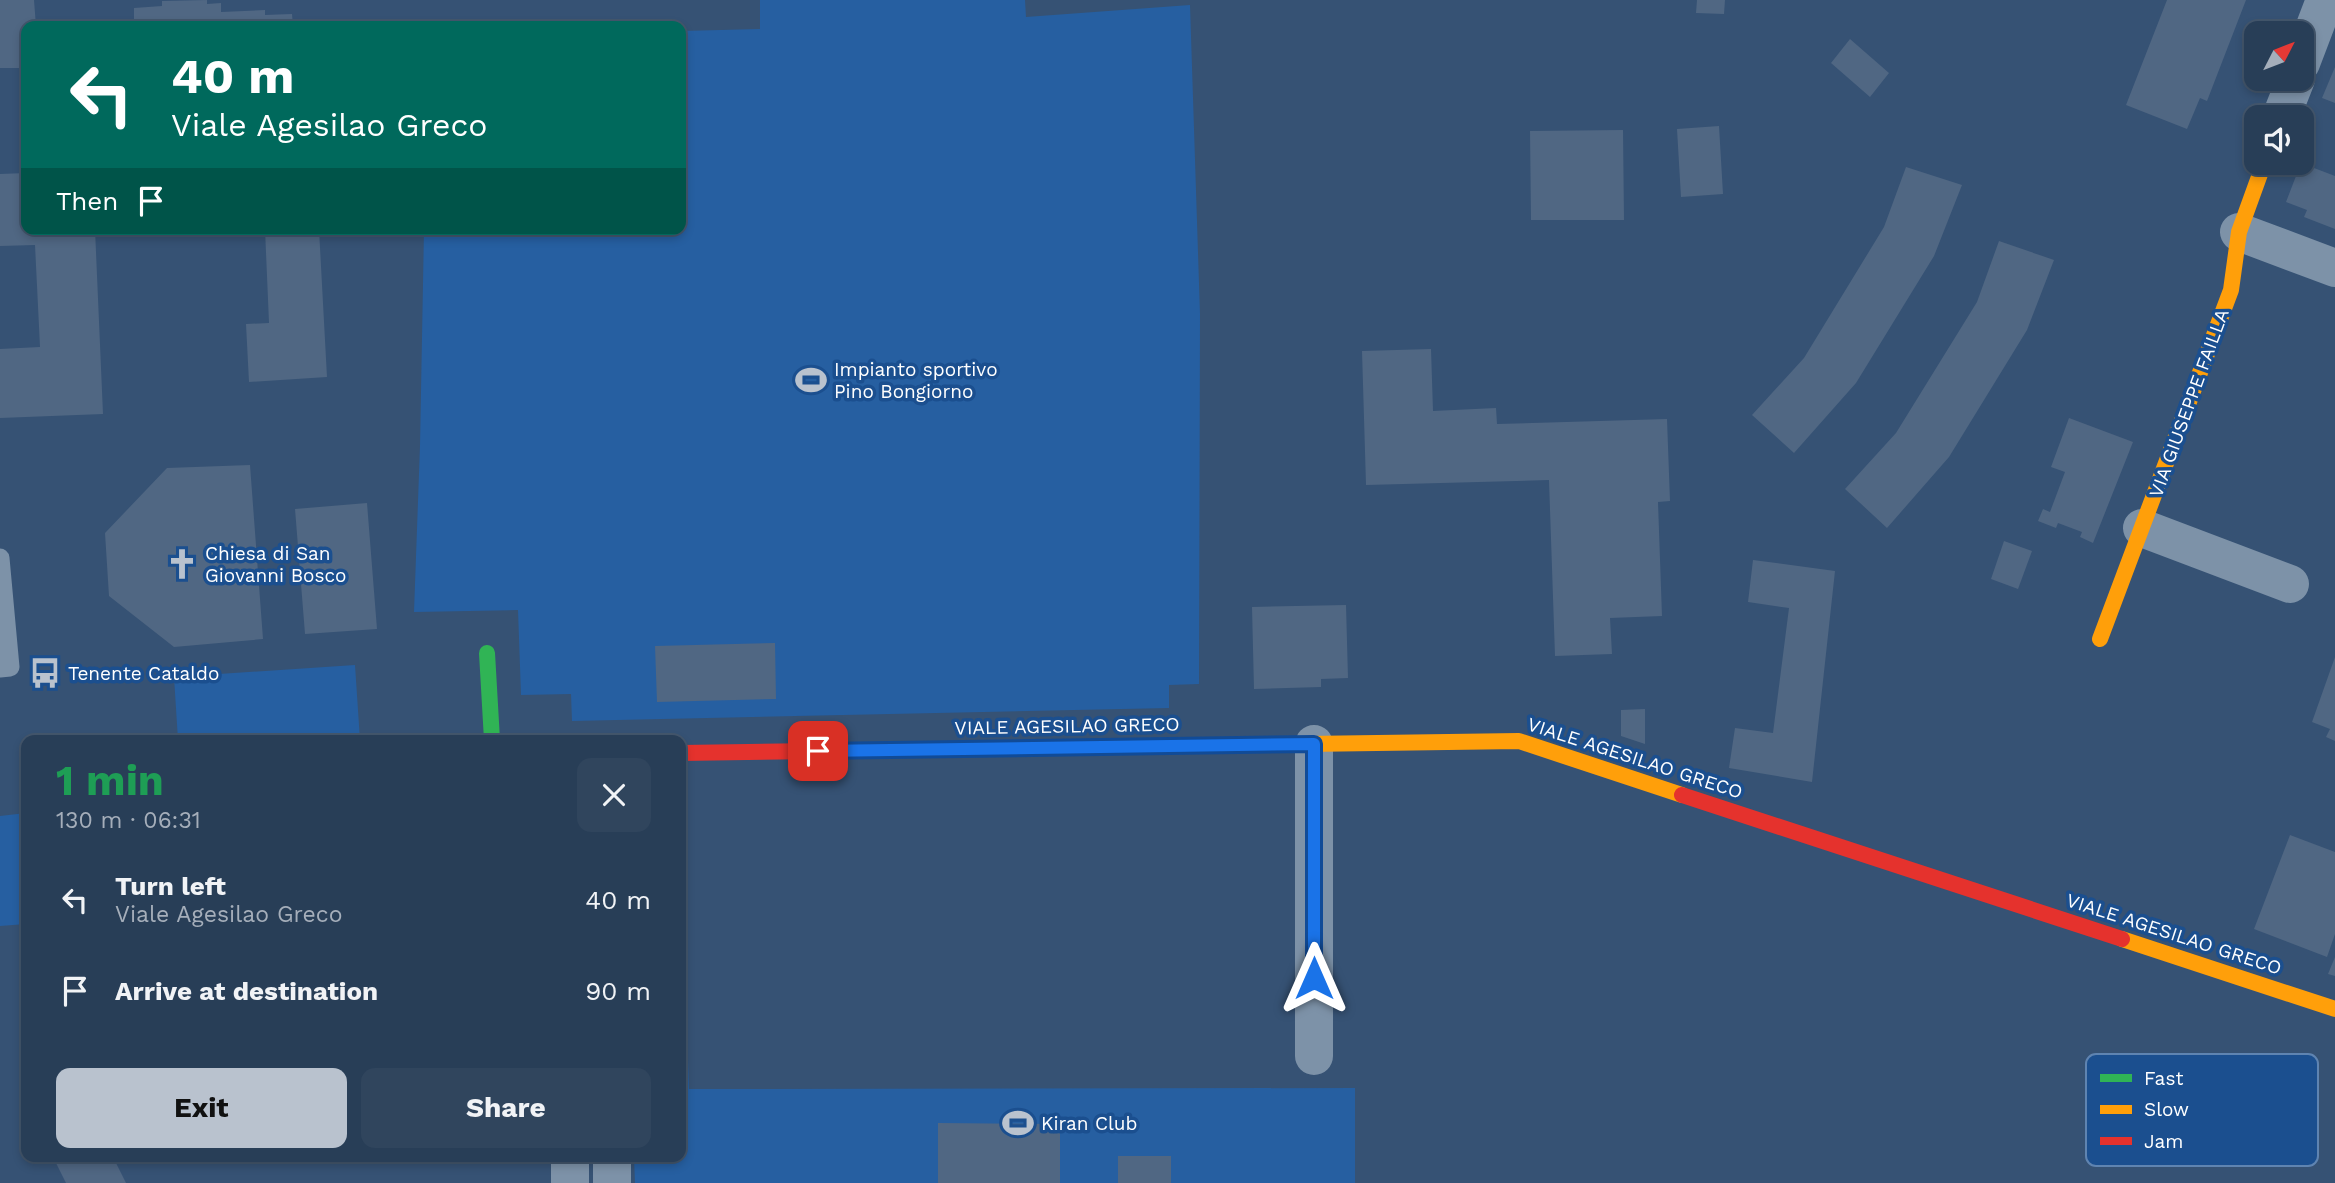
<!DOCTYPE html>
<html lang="en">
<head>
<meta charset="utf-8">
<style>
	body { margin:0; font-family:"Work Sans",sans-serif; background:#30455d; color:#f1f3f6; height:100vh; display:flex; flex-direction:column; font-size:26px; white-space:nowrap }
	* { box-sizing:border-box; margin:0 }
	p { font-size:23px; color:#a5aeba }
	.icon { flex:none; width:38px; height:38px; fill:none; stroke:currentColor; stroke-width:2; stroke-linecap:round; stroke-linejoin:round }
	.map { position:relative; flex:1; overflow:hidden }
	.drawer { position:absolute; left:21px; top:735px; width:665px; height:427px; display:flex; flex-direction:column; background:#283e57; border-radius:14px; box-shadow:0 4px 10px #0003,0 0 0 2px #44576d }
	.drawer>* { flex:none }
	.banner { position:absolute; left:21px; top:21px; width:665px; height:214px; border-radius:14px; box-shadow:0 4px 10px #0003,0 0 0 2px #44576d; background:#00695c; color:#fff; overflow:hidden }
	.needle { width:46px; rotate:48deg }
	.buttons { position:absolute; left:2244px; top:21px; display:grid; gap:14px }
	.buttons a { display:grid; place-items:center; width:70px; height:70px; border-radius:14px; background:#283e57; box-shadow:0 4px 10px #0003,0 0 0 2px #44576d; font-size:35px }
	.pin { position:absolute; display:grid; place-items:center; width:60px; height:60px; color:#fff; margin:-30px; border-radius:14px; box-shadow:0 4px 10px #0006 }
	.me { position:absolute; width:77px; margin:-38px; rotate:0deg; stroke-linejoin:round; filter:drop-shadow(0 0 5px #0008) }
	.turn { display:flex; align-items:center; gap:24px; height:147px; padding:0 35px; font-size:32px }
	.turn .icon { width:91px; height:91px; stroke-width:2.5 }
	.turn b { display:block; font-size:49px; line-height:60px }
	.then { display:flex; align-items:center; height:66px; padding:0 35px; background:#0003; gap:14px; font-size:26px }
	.round { display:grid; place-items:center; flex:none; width:74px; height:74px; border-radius:14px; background:#30455d }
	.head { display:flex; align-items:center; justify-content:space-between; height:119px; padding:0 35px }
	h1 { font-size:42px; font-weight:700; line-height:52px; color:#1e9e55 }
	.cta { display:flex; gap:14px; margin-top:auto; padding:14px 35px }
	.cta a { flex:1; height:80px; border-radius:14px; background:#b9c2ce; color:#111; font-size:28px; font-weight:700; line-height:80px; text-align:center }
	.cta a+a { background:#30455d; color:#f1f3f6 }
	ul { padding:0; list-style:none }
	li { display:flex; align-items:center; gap:21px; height:91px; padding:0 35px }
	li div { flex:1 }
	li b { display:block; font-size:26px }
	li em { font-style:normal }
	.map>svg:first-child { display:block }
	.green { fill:#265fa1 }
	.building { fill:#506783 }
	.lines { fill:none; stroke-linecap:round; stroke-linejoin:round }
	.lane { stroke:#7d92a8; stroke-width:19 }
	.street { stroke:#7d92a8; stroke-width:38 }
	.fast { stroke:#30b455; stroke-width:16 }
	.slow { stroke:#ff9f0a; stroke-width:16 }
	.jam { stroke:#e5322d; stroke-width:16 }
	.route-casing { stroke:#114b97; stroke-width:18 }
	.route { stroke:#1a73e8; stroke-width:12 }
	.labels { text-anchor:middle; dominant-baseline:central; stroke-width:7; stroke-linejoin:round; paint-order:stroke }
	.poi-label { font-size:19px; fill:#fff; stroke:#1b4f8f; text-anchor:start }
	.street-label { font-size:19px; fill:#fff; stroke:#1b4f8f }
	.key { fill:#1b4f8f; stroke:#5f84b1; stroke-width:2 }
	.key-label { font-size:19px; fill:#fff }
</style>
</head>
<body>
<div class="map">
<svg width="2335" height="1183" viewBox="0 0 2335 1183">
	<rect width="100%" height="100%" fill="#365274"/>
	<!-- green -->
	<path class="green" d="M760,0H1025L1026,17L1190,5L1200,314L1199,684L1169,685V708L572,721L571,694L521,695L518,610L414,612L420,446L424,229H681V31L760,29Z
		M355,665L360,740H178L174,677Z
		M26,813V924L0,926V816Z
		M681,1001H686L689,1089L1355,1088V1183H635L634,1157H681Z"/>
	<!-- building -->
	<path class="building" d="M0,0H34L36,26H26V68H0Z
		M207,0V4L221,3V12L265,10V15L292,14L293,26H134V8L162,6V1Z
		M1697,0H1725L1724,14L1696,13Z
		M2167,0H2246L2207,101L2200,98L2187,129L2126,105Z
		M1850,39L1889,73L1870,97L1831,63Z
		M2335,67V103L2322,98Z
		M1719,126L1723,194L1681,197L1677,129Z
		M1623,130L1624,220H1531L1530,131Z
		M2301,163L2335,176V229L2304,217L2307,210L2286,202Z
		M1906,167L1962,185L1934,256L1856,383L1794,453L1752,415L1804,358L1884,227Z
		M26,173V229H95L103,414L0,418V349L40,347L35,245L0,246V174Z
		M265,229H319L327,377L249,382L246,324L269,323Z
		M1999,241L2054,260L2027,330L1949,457L1887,528L1845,489L1896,433L1977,302Z
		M1431,349L1433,411L1496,408L1497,424L1667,419L1670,501L1658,502L1662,616L1610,618L1612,654L1555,656L1549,480L1366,485L1362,351Z
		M2069,418L2133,442L2093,543L2080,537L2082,532L2058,523L2056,528L2038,521L2043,509L2050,512L2065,472L2051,467Z
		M250,465L263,639L174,647L109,596L105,533L167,468Z
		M367,503L377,629L305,634L295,509Z
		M2004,541L2032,551L2018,589L1991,579Z
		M1753,560L1835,571L1812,782L1729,768L1735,728L1773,733L1789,608L1748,602Z
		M1346,605L1348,678L1321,679V687L1254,689L1252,607Z
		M775,643L776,699L657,702L655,646Z
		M2335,657V741L2326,737L2330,729L2312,722Z
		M1645,709V744L1621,736V710Z
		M2290,835L2335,852V934L2327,957L2254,929Z
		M2335,957V976L2328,974Z
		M938,1123L1060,1124V1183H938Z
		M1118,1156H1171V1183H1118Z
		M65,1157H113L126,1183H66L55,1161Z
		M239,1157H268L266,1164Z"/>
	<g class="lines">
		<!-- lane -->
		<path class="lane" d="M0,558L10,667L0,668"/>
		<!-- street -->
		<path class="street" d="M2301,63L2325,0
			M2281,117L2296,79
			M2239,232L2335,268
			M2142,528L2290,584
			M1314,1056V744
			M570,1157V1183
			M612,1157V1183"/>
		<!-- fast -->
		<path class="fast" d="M487,653L492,740"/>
		<!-- slow -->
		<path class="slow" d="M2100,639L2231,290L2239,232L2264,163
			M1097,747L1519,741L1682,795
			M2122,939L2335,1009"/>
		<!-- jam -->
		<path class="jam" d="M681,753L1097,747
			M1682,795L2122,939"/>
	</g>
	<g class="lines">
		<defs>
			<path id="route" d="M818,751L1314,744V978"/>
		</defs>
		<!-- route casing -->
		<use href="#route" class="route-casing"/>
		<!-- route -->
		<use href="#route" class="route"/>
	</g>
	<!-- icons -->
	<defs>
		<symbol id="stadium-bare" viewBox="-9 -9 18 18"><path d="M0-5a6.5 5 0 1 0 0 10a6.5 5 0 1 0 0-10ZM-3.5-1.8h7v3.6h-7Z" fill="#b9c2ce" stroke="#1b4f8f" stroke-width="2.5" paint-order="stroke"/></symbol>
		<symbol id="church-bare" viewBox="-9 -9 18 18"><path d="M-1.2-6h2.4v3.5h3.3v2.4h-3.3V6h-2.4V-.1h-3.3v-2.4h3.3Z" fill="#b9c2ce" stroke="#1b4f8f" stroke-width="2.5" paint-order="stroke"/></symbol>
		<symbol id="bus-bare" viewBox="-9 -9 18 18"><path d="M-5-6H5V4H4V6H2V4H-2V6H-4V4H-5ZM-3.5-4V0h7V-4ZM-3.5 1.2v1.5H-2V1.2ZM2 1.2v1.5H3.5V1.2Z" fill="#b9c2ce" stroke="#1b4f8f" stroke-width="2.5" paint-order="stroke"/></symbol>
	</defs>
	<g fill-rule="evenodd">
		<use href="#stadium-bare" x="789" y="358" width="44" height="44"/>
		<use href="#church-bare" x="160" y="542" width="44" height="44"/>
		<use href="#bus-bare" x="23" y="651" width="44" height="44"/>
		<use href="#stadium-bare" x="996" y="1101" width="44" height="44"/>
	</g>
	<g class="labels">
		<!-- poi labels -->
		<g class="poi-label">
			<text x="834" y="369">Impianto sportivo<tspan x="834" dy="22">Pino Bongiorno</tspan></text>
			<text x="205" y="553">Chiesa di San<tspan x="205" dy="22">Giovanni Bosco</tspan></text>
			<text x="68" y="673">Tenente Cataldo</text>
			<text x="1041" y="1123">Kiran Club</text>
		</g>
		<!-- street labels -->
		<g class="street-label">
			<text transform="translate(2189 403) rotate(-70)">VIA GIUSEPPE FAILLA</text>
			<text transform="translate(1067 726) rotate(-1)">VIALE AGESILAO GRECO</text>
			<text transform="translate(1635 758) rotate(18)">VIALE AGESILAO GRECO</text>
			<text transform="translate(2174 934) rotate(18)">VIALE AGESILAO GRECO</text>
		</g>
	</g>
	<!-- legend -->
	<rect x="2086" y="1054" width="232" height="112" rx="10" class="key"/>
	<rect x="2100" y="1074" width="32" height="8" fill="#30b455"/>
	<rect x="2100" y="1105" width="32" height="9" fill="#ff9f0a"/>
	<rect x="2100" y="1137" width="32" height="8" fill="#e5322d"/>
	<g class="key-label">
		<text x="2144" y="1085">Fast</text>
		<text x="2144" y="1116">Slow</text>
		<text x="2144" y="1148">Jam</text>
	</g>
</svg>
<div class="buttons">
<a><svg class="needle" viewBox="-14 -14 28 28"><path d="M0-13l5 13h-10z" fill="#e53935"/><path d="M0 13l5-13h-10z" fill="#a5aeba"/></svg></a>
<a><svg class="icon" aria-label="sound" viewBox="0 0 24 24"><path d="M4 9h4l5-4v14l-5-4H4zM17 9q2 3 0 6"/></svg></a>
</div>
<div class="pin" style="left:818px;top:751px;background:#d93025"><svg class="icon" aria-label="arrive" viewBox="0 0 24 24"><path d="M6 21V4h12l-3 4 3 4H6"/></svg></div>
<svg class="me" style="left:1314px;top:978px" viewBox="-20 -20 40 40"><path d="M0-17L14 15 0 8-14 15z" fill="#1a73e8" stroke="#fff" stroke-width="4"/></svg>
<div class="banner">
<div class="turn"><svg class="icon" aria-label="left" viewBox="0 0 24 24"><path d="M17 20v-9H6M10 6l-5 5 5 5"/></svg><div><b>40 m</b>Viale Agesilao Greco</div></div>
<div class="then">Then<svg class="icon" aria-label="arrive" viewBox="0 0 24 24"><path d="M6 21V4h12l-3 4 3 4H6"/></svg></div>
</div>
<section class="drawer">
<div class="head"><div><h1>1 min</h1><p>130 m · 06:31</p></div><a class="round"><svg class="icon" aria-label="close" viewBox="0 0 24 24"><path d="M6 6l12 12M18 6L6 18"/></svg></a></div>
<ul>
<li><svg class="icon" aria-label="left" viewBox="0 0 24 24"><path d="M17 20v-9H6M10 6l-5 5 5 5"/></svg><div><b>Turn left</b><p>Viale Agesilao Greco</p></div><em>40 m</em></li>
<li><svg class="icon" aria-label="arrive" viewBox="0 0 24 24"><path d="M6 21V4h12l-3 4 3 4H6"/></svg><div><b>Arrive at destination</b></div><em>90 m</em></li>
</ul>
<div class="cta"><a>Exit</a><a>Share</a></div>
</section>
</div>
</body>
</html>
